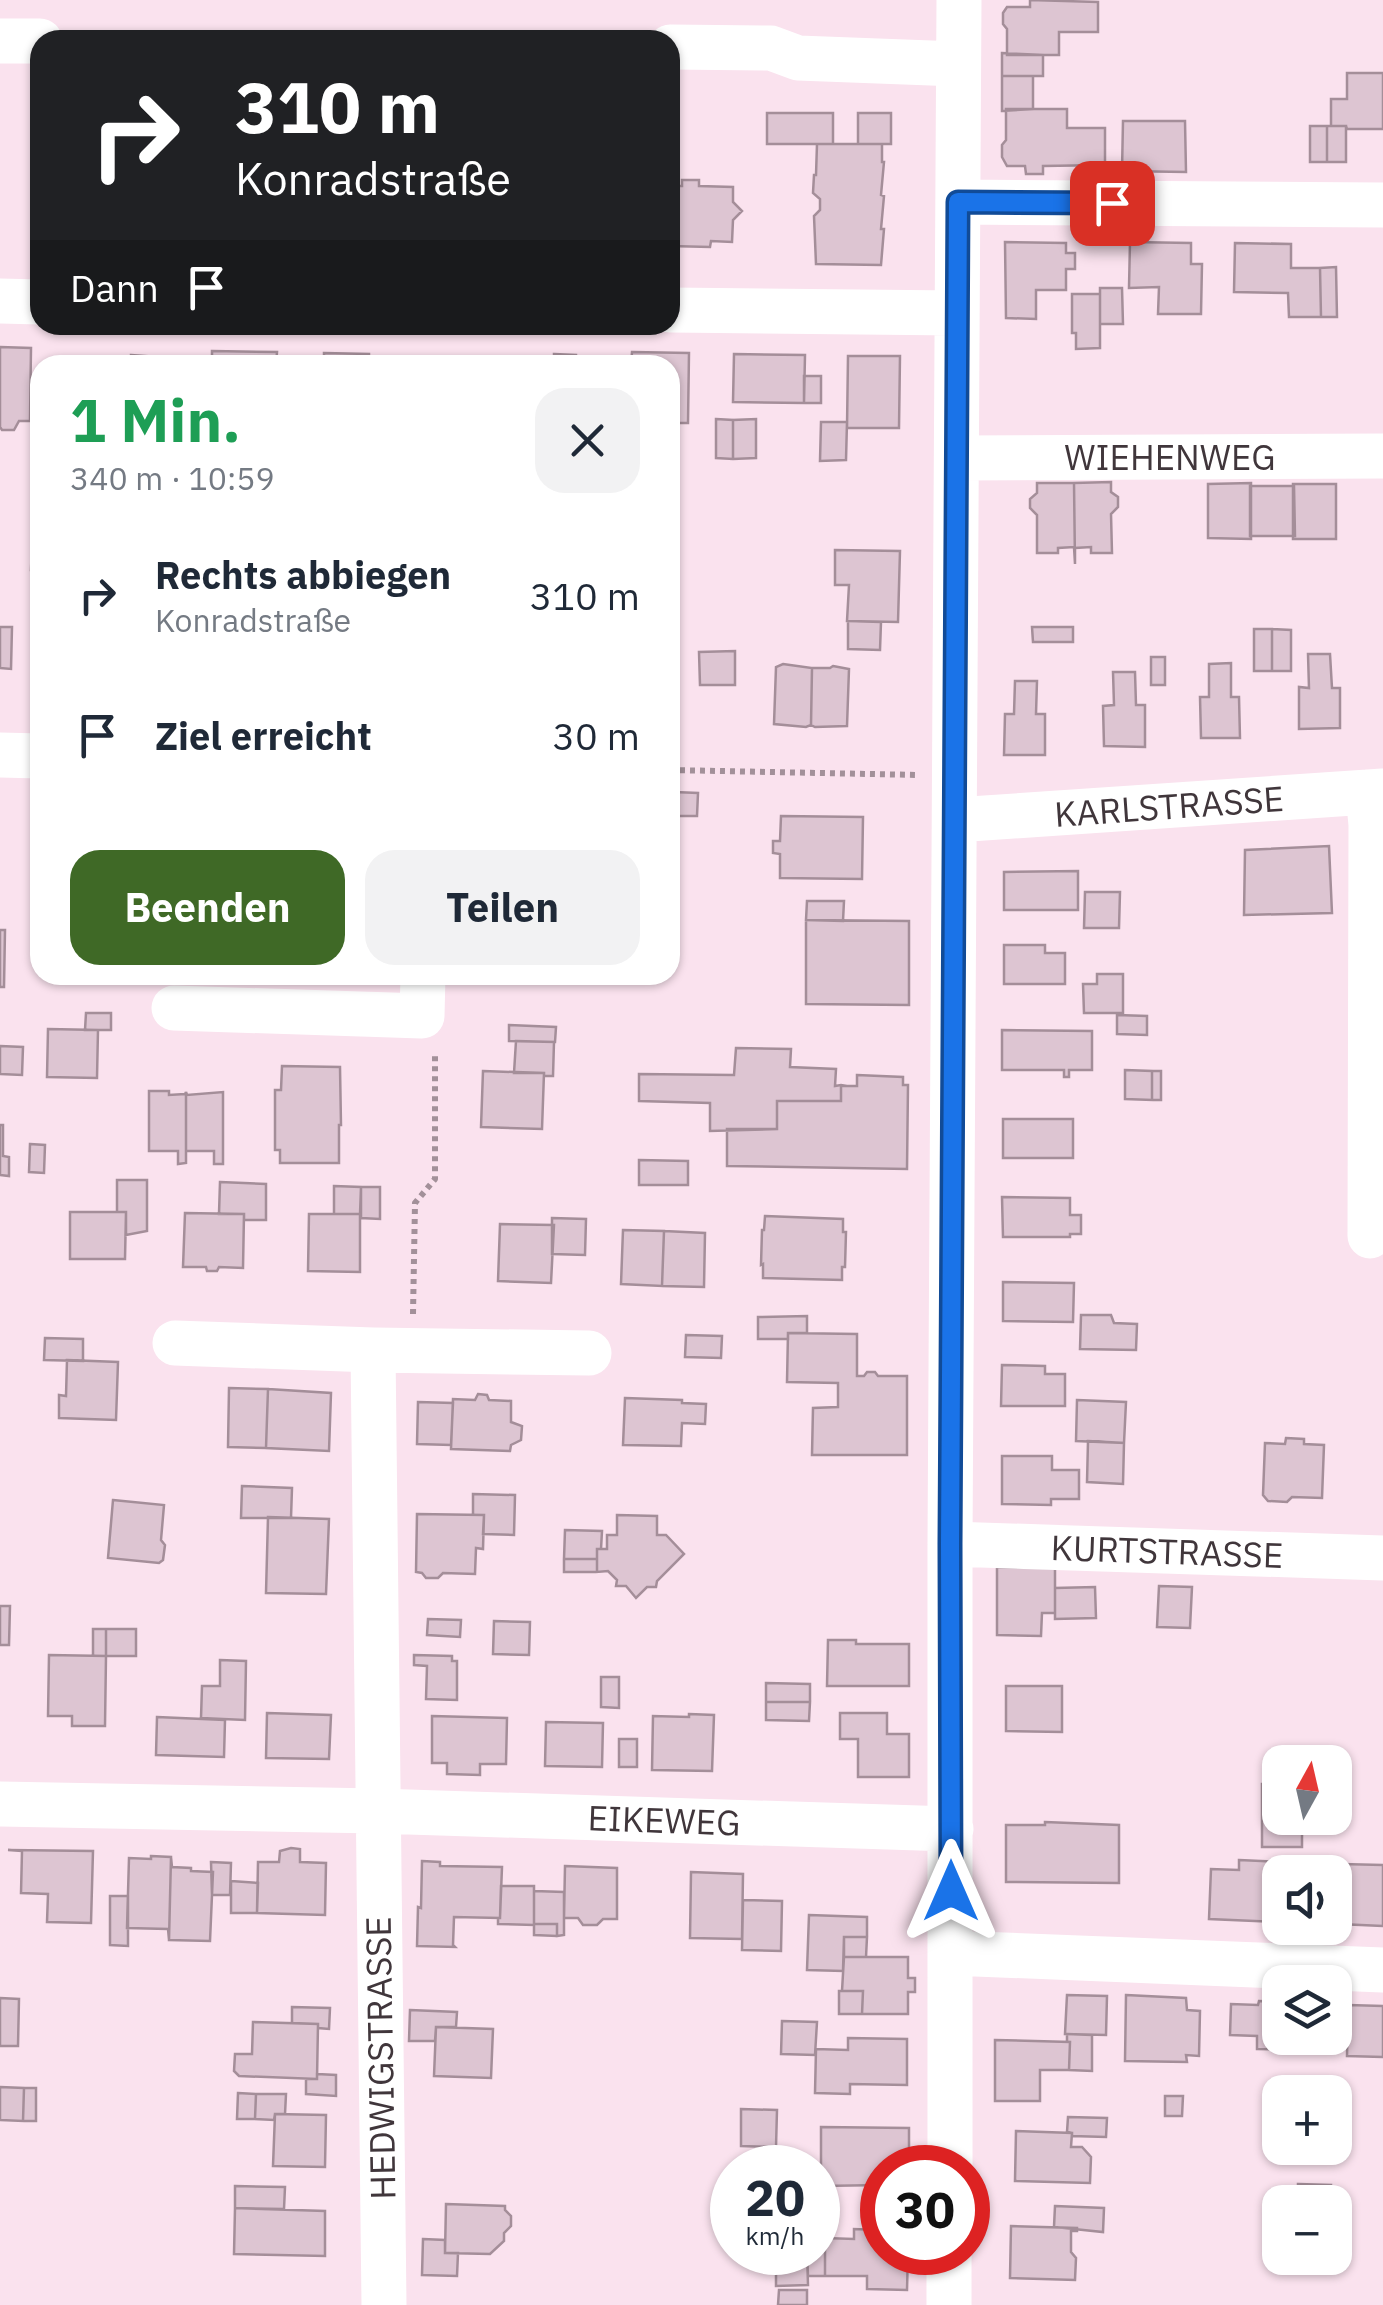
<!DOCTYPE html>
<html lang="de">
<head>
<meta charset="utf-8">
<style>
	body { margin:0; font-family:"IBM Plex Sans",sans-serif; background:#f2f2f3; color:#1f2937; height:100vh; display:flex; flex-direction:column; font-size:38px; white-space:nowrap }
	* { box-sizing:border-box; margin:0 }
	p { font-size:32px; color:#747a83 }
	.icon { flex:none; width:55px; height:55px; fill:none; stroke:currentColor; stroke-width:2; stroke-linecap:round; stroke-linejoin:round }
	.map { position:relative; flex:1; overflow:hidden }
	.panel { position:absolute; left:30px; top:355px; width:650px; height:630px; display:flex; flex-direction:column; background:#fff; border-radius:30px; box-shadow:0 2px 8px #0004 }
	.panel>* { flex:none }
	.guide { position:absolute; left:30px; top:30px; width:650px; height:305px; border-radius:30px; box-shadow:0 2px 8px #0004; background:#202124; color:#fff; overflow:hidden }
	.needle { width:65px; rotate:8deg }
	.controls { position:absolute; left:1262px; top:1745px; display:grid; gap:20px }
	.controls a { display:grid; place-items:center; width:90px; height:90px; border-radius:20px; background:#fff; box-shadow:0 2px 8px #0004; font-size:50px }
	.speed { position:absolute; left:710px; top:2145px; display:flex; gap:20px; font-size:50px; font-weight:700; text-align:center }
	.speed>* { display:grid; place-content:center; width:130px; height:130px; border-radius:50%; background:#fff; box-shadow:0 2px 8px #0004; line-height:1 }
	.speed small { font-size:25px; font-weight:400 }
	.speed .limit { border:15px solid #d22; background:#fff; color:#111 }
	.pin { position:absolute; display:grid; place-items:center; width:85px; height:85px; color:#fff; margin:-42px; border-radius:20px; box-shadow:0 5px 15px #0006 }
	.me { position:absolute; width:110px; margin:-55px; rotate:0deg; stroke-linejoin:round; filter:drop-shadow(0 0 8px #0008) }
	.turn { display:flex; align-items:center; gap:35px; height:210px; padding:0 40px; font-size:45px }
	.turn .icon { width:130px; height:130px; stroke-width:2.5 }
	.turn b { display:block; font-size:70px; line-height:85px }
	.then { display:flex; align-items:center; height:95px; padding:0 40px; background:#0003; gap:20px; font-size:38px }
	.round { display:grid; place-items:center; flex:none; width:105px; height:105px; border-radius:30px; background:#f2f2f3 }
	.summary { display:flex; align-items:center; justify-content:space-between; height:170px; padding:0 40px }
	h1 { font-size:60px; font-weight:700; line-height:75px; color:#1e9e55 }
	.button { display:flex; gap:20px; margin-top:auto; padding:20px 40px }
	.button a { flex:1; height:115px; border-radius:30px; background:#3f6926; color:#fff; font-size:40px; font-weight:700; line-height:115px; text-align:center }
	.button a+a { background:#f2f2f3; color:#1f2937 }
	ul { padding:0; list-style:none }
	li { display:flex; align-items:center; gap:30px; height:140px; padding:0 40px }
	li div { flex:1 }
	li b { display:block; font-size:38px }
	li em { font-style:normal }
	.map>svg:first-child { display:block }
	.building { fill:#ddc5d2; stroke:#a48e99; stroke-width:2.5 }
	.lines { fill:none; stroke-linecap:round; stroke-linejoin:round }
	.path { stroke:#a29099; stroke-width:6; stroke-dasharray:5 5; stroke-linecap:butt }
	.minor { stroke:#fff; stroke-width:45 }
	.route-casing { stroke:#114b97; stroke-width:25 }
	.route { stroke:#1a73e8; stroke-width:18 }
	.labels { text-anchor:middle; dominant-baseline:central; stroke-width:9; stroke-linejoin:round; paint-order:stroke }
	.street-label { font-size:35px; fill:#40363b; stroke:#fff }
</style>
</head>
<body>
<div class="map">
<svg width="1383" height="2305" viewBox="0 0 1383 2305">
	<rect width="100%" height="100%" fill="#fae2ee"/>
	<!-- building -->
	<path class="building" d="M1030,0L1098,2V32H1059V55H1007V29L1003,24V13L1007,7H1030Z
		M1002,53L1043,55V76H1002Z
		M1347,73H1383V129H1347L1346,126H1331V99H1347Z
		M1002,76H1033V109L1002,111Z
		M1006,109H1067V128H1105V165L1043,166V174H1026L1025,166H1007L1002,157V145L1006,140Z
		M767,113H833V144H767Z
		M858,113H891V144H858Z
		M1123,121H1185L1186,172L1122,171Z
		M1310,126H1327V162H1310Z
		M1327,126H1346V162H1327Z
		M817,144H882V162H884L881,195L884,196L881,229H884L881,265L816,264L814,216L820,210V199L813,193L814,175H816Z
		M682,180H699V186L733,187V202L742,211L733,220L732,242L711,241L710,247L670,246V186H682Z
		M1005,242L1066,243V253H1075V269H1066V290H1036V319L1006,318Z
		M1130,242L1191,243V264H1202L1201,314H1158L1159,287L1129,288Z
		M1235,243L1291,244V268H1320L1321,317H1289L1288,293L1234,292Z
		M1336,267L1337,317H1321L1320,268Z
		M1100,288H1122L1123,324H1100Z
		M1072,294H1100V348L1076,349V333H1072Z
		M0,347L31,348L30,421H19L14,430H2L0,427Z
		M212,351L277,352L276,365H212Z
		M632,352L689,353L688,423H670V365H631Z
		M324,353L369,354V365H324Z
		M554,354L576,355V363L592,365H541V363H554Z
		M734,354L805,355L804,403L733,402Z
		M131,355L171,358V365H111V358H131Z
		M848,356H900L899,428H847Z
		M804,376H821V403H804Z
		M716,419L733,420V459L716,458Z
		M756,419V458L733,459V420Z
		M821,422H847L846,460L820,461Z
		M1111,482V492L1118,497V507L1111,514L1112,553H1091V547L1075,548V564L1074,483Z
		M1037,483H1074L1075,564L1074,547L1058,548V553H1037V515L1030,508V499L1037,493Z
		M1251,483V539L1208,538V484Z
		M1293,484H1336V539H1293Z
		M1250,486H1294L1295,536H1250Z
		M33,516H40V570H31Z
		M835,550L900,551L898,622L847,621L849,585H835Z
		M848,621L881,622L880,650L848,649Z
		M0,627H12L11,669L0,668Z
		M1032,627H1073V642H1033Z
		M1254,629H1272V671H1254Z
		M1272,629L1291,630V671H1272Z
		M735,651V685H700L699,652Z
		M1308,654H1330L1332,688H1340V728L1299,729V687L1309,688Z
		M1151,657H1165V685H1151Z
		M1231,663V697H1239L1240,738H1201L1200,697H1209V664Z
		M783,664L812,668L811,725L806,727L774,724L776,667Z
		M833,666L849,669L847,726L815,727L811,725L812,668H830Z
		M1113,672H1135L1136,705H1145V747L1104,746L1103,706L1114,705Z
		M1015,681H1037L1036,714H1045V755H1004L1005,714H1014Z
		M674,792L698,793L697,816H673Z
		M781,816L863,817L862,879L780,878V854L773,853V841H780Z
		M1329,846L1332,913L1244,915L1245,850Z
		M1078,871V910H1004V872Z
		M1085,892H1120L1119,928H1084Z
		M807,901H844L843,921L806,920Z
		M806,920L909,921V1005L806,1004Z
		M0,930H5L4,987H0Z
		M1004,945H1045V953H1065V984H1004Z
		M1097,974H1123V1013H1084L1083,984H1097Z
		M86,1013H111V1030H85Z
		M1117,1015L1147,1016V1035L1117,1034Z
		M509,1025L556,1027L555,1042L509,1041Z
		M48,1029L98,1030L97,1078L47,1077Z
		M1002,1030L1092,1031V1070H1069V1077H1064V1070H1002Z
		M516,1041L554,1042L553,1076H544V1073H514Z
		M0,1046L23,1047L22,1075L0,1074Z
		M736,1048L791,1049L790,1067L836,1069L835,1086L841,1085L847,1086H841V1101H777V1129L710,1131V1103L639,1101V1074L734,1075Z
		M282,1066L340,1067L341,1125H339V1163H280V1150H275V1090H281Z
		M1125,1070L1152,1071V1100L1125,1099Z
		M483,1071L544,1073L542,1129L481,1127Z
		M1152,1071H1161V1100H1152Z
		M857,1075L903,1077V1085H908L907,1169L727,1166V1129H777V1101H841V1086H857Z
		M149,1091H169V1095L185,1094L186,1092V1163L178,1164V1151H149Z
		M186,1092L187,1095L223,1092V1164H214V1151H186V1163Z
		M1003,1119H1073V1158H1003Z
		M0,1125H3V1156L9,1157V1176L0,1175Z
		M30,1144L45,1145L44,1173L29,1172Z
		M639,1160L688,1161V1185H639Z
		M117,1180H147V1231L126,1235V1212H117Z
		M220,1182L266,1184V1220H244V1214H219Z
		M334,1186L361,1187L360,1214H334Z
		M361,1187H380V1219L361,1218Z
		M1002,1197L1070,1198V1215H1081V1234H1070V1237H1003Z
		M70,1212H126L125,1259H70Z
		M185,1213L244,1214L243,1268L219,1267L217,1271H207L206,1267H183Z
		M309,1214H360V1272L308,1271Z
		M765,1216L843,1219V1232H846L845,1267H842V1280L763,1278V1264L761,1265L762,1230H764Z
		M552,1218L586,1219L585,1255L552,1254Z
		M500,1224L554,1225L551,1283L498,1281Z
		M623,1230L664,1231L662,1286L621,1284Z
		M664,1231L705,1233L704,1287L662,1286Z
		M1003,1282L1074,1283L1073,1322L1003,1321Z
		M1081,1315H1111L1114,1323L1137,1324L1136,1350L1080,1349Z
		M807,1316V1333H788V1339H758V1317Z
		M788,1333L857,1334V1376H864L867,1372H875L878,1376H907V1455H812L813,1408L838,1407V1383L787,1382Z
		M686,1335L722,1336L721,1358L685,1357Z
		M45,1338L83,1339V1361L44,1360Z
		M67,1360L118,1362L116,1420L59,1418V1395L66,1396Z
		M1002,1365L1045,1366V1374H1065V1406H1001Z
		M229,1388L268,1389L266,1448L228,1447Z
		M268,1389L331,1393L329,1451L266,1448Z
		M478,1394L487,1395L489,1400L511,1401V1422L522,1426L521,1440L511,1445L510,1451L451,1449L453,1399L475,1400Z
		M625,1398L682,1400V1403L706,1404L705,1424L682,1423L681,1446L623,1445Z
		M1077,1400L1126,1402L1124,1443L1076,1441Z
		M418,1402L453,1403L451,1445L417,1444Z
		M1286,1438L1304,1439V1444L1324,1445L1322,1498L1292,1497L1287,1502L1268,1501L1263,1495L1265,1443L1285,1444Z
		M1088,1441L1124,1443L1123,1484L1087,1482Z
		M1002,1456H1052V1470H1079V1499H1051V1505L1002,1504Z
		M242,1486L292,1488L291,1518H241Z
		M473,1494L515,1495L514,1535L483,1534L484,1515H473Z
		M113,1500L164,1505L161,1540L165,1545L163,1560L159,1563L108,1558Z
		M417,1514L484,1515L483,1549L476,1548L475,1574L443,1573L438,1578H426L422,1573L416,1572Z
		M617,1515L657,1516V1535H666L684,1554L657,1581L656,1587H647L636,1598L626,1586H616L617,1580L608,1571L597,1572V1549H607V1535H617Z
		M268,1517L329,1519L326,1594L266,1593Z
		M565,1530L602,1531L601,1549H597V1559H564Z
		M564,1559H597V1572H564Z
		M997,1567L1055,1568V1613H1042L1041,1636L997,1635Z
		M1159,1586L1192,1587L1190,1628L1157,1627Z
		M1095,1587L1096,1618L1055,1619V1588Z
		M0,1606H10L9,1645H0Z
		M428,1619L461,1620L460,1637L427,1635Z
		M494,1621L530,1622L529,1655L493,1654Z
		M93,1629H106V1656H93Z
		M106,1629H136V1656H106Z
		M828,1640H856V1644H909V1686H827Z
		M49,1655L106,1656L105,1726H72V1716H48Z
		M414,1655L452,1656V1661H457V1700L426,1699L427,1666L414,1665Z
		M220,1660L246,1661L245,1720L201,1718L202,1686H220Z
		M601,1677H619V1708L601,1707Z
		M766,1683L810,1684V1702H766Z
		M1006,1686H1062V1732L1006,1731Z
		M766,1702H810L809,1721L766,1720Z
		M267,1713L331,1715L329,1759L266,1758Z
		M840,1713H887V1734H909V1777H858V1739H840Z
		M689,1714L714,1715L712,1771L652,1770L653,1716L689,1717Z
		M432,1716L507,1718L506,1764H480V1775L447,1774V1763H432Z
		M157,1717L225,1720L224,1757L156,1755Z
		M546,1722L603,1723L602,1767L545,1766Z
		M619,1739H637V1767H619Z
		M1262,1784H1280V1817H1262Z
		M1262,1817L1302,1818V1847H1262Z
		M1045,1822L1119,1825V1883L1006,1882V1825H1045Z
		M291,1848L300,1849V1862L326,1863L325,1915L257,1913L258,1862H279L280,1851Z
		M8,1850L93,1851L91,1923L47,1922L48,1894L21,1893L22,1851Z
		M151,1856L171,1857L169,1940L168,1929L127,1928L129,1858L151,1859Z
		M171,1857L172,1867L191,1868V1871L213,1872L210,1941L169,1940Z
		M1239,1860L1285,1862V1872H1280V1922L1209,1919L1211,1869L1239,1870Z
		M422,1861L440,1862V1866L502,1867L500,1918L454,1917L453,1945L455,1947L417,1946L418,1907L421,1908Z
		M211,1862L231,1863L230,1895H212Z
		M1341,1864L1383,1865V1926L1339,1924Z
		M565,1866L617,1868V1919H603L597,1925H583L578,1918H564Z
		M691,1872L743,1874L742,1939L690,1938Z
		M231,1881L258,1883L257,1913H231Z
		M501,1886H534V1925L498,1924V1918H500Z
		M534,1891L564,1892V1935L557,1936V1924H534Z
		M110,1896H128V1946L110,1945Z
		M743,1900L782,1901L781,1951L742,1950Z
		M809,1915L867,1917V1937H844L843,1971L807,1970Z
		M534,1924H557V1936L534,1935Z
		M844,1937H867L866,1957H844Z
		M844,1957H908V1978H915V1992H908V2014H862L863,1991H842Z
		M839,1991H863L862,2014H839Z
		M1067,1995L1107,1996L1106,2035L1065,2034Z
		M1126,1995L1186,1998L1187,2010L1200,2011L1199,2056L1186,2055L1187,2062L1125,2061Z
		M0,1998L19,1999L18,2046H0Z
		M1259,2001L1280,2002V2038H1300L1299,2050L1257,2049V2036L1230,2035L1231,2004L1258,2005Z
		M1348,2005L1383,2006V2057L1347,2056Z
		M292,2007L330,2008L329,2029L318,2028V2024L292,2023Z
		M410,2010L457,2012L456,2027H436L435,2041H409Z
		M782,2021L817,2022L815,2055L781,2054Z
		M253,2022L318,2024L317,2079L239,2076L234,2071L235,2054H252Z
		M436,2027L493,2029L491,2078L434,2076Z
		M1067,2034L1092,2035V2071L1069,2070L1070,2042H1067Z
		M848,2038L907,2039V2085L850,2084V2094L815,2093L816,2049L848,2050Z
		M995,2040L1070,2042L1069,2070H1040V2101H995Z
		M317,2074L336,2075V2096L306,2094V2079H317Z
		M0,2087L24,2088L23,2121L0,2120Z
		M24,2088H36V2121H23Z
		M238,2093L256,2094L255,2119H237Z
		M256,2094H286L285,2114H275L274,2120L255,2119Z
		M1165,2096H1183L1182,2116H1165Z
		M741,2109L777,2110L776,2147L741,2146Z
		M275,2114L326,2115L325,2167L273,2166Z
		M1068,2117L1107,2118L1106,2137L1072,2136V2133L1067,2132Z
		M821,2127L909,2128V2168H882V2185L821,2186Z
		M1016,2131L1072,2133L1071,2147H1082L1091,2157L1090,2183L1015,2181Z
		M1298,2184L1331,2185V2202H1298Z
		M235,2186L285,2187L284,2209L235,2208Z
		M446,2204L505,2206V2210L511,2216V2226L504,2233V2241L490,2254L445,2253Z
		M1055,2206L1104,2208L1103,2232L1054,2227Z
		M235,2208L325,2211V2256L234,2254Z
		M880,2220H882V2252H908L907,2290L867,2289V2276H825V2238L854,2239V2229L880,2230Z
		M1011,2226L1077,2228V2231H1071V2252L1076,2258L1075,2280L1010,2278Z
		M423,2239L445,2240V2253H458L457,2276L422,2275Z
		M818,2246H825V2276H808L807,2252H818Z
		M776,2252H807L808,2285L776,2286Z
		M779,2290H807V2305H778Z"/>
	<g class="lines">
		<!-- path -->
		<path class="path" d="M670,770L919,775
			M413,1314L415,1203L435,1179V1054"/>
		<!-- minor -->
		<path class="minor" d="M0,41H40
			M670,47L771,48L798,58L958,64
			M958,202L1383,205
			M0,301L40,302
			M670,310L957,313
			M957,458L1383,456
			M0,755L40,756
			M1368,792L1371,825L1370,1236
			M955,820L1383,791
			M174,1008L422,1016L423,975
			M175,1343L373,1350L589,1353
			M373,1350L384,2305
			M950,1544L1383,1558
			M0,1804L377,1811L951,1829
			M951,1953L1383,1970
			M950,2168V1544L959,0
			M949,2305V2252"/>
	</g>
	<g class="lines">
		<defs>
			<path id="route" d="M951,1891L950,1544L958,202L1112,203"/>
		</defs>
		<!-- route casing -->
		<use href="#route" class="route-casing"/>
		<!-- route -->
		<use href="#route" class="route"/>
	</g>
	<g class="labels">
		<!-- street labels -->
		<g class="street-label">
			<text x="1170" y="457">WIEHENWEG</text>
			<text transform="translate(1169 806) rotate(-4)">KARLSTRASSE</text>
			<text transform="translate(1167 1551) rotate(2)">KURTSTRASSE</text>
			<text transform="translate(664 1820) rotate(2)">EIKEWEG</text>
			<text transform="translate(380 2058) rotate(-91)">HEDWIGSTRASSE</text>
		</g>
	</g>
</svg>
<div class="controls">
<a><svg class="needle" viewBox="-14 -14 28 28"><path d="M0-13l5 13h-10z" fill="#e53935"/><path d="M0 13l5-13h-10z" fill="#747a83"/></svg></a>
<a><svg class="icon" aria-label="sound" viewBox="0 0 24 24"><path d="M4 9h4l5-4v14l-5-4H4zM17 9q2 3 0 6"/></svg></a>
<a><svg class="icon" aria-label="layers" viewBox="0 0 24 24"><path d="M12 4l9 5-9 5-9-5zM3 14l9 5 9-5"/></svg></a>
<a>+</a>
<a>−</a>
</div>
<div class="speed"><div>20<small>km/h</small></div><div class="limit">30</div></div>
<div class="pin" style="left:1112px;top:203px;background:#d93025"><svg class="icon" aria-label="arrive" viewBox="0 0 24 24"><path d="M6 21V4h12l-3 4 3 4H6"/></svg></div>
<svg class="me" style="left:951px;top:1891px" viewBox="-20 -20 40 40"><path d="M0-17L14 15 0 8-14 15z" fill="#1a73e8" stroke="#fff" stroke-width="4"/></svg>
<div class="guide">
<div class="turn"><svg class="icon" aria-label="right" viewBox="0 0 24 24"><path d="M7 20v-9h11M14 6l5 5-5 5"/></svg><div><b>310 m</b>Konradstraße</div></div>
<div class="then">Dann<svg class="icon" aria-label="arrive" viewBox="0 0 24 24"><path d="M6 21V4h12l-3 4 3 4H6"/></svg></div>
</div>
<section class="panel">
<div class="summary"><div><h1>1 Min.</h1><p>340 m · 10:59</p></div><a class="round"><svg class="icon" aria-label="close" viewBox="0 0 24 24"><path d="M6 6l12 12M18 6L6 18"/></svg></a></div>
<ul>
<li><svg class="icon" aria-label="right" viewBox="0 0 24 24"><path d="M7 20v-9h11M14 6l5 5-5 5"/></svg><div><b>Rechts abbiegen</b><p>Konradstraße</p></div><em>310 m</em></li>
<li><svg class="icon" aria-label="arrive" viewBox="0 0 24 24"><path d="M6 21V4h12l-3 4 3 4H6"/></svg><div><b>Ziel erreicht</b></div><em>30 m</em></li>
</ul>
<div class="button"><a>Beenden</a><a>Teilen</a></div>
</section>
</div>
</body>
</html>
